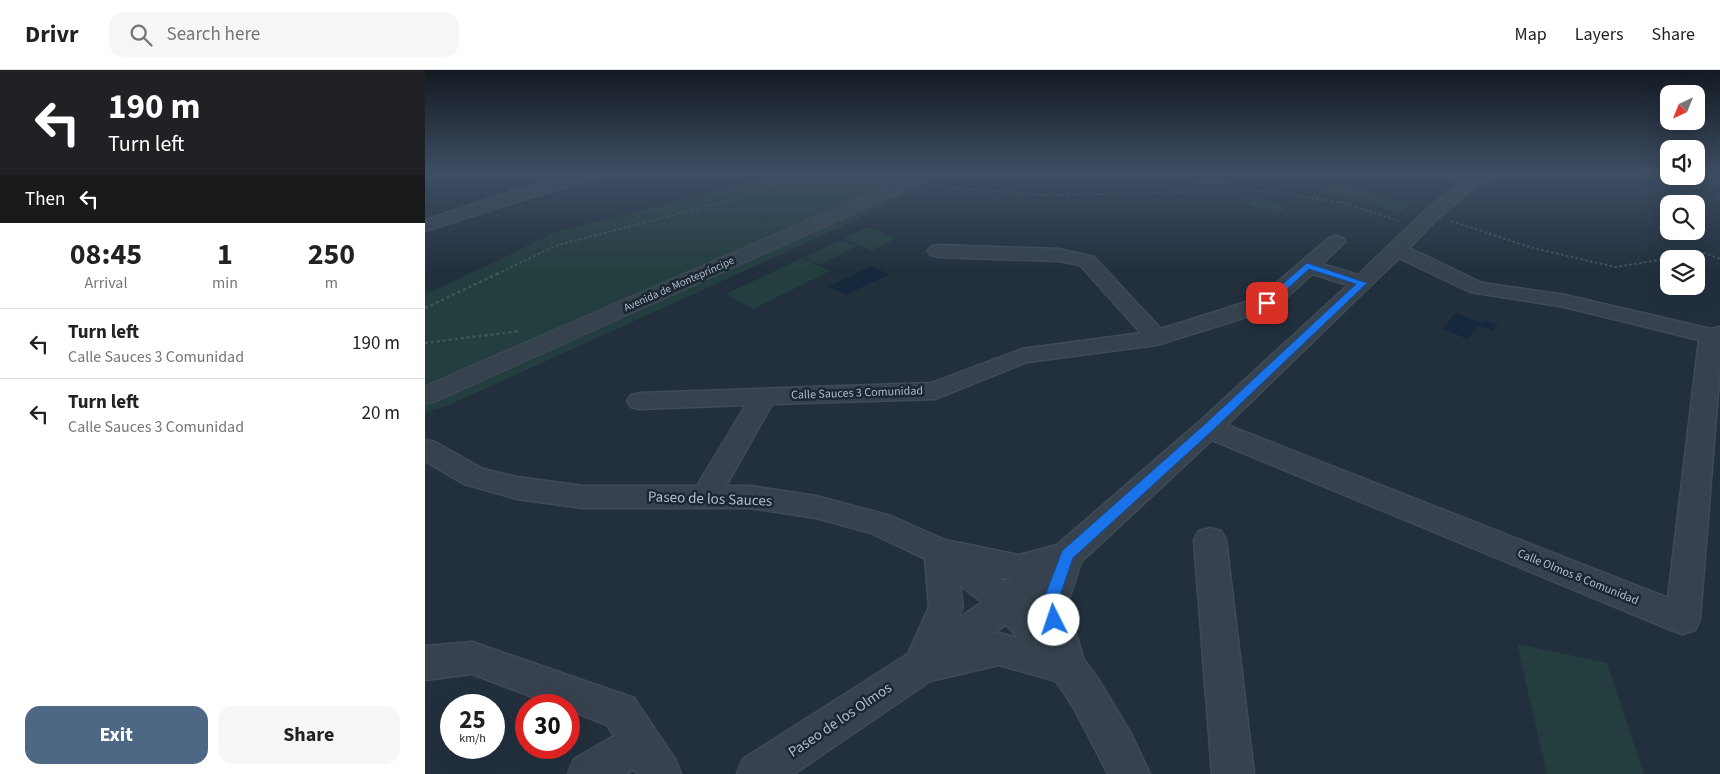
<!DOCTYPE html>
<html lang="en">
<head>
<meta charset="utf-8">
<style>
	body { margin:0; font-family:"Source Sans 3",sans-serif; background:#f6f6f6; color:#222; height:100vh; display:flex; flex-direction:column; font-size:19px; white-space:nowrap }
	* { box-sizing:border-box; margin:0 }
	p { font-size:16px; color:#767676 }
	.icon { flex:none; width:28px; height:28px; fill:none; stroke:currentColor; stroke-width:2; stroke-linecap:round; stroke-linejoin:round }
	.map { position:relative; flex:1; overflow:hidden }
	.drawer { display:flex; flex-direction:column; background:#fff; width:425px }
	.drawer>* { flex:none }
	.hud { background:#202124; color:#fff; overflow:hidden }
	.needle { width:32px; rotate:223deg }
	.fabs { position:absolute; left:1235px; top:15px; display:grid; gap:10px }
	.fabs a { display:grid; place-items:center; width:45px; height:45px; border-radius:10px; background:#fff; box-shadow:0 5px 20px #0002; font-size:25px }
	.speed { position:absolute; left:15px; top:624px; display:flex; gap:10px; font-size:25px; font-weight:700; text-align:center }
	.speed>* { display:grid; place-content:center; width:65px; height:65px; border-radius:50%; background:#fff; box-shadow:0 5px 20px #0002; line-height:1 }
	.speed small { font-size:12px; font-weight:400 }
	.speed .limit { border:8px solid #d22; background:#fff; color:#111 }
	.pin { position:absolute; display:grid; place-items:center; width:42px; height:42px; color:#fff; margin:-21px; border-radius:10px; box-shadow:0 2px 8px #0006 }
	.me { position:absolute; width:55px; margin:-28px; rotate:356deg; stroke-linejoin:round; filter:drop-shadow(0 0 4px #0008) }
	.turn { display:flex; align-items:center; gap:18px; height:105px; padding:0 25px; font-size:22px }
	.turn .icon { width:65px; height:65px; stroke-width:2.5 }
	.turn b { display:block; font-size:35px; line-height:42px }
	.then { display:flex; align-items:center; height:48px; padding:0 25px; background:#0003; gap:10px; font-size:19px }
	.eta { display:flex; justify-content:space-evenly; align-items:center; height:85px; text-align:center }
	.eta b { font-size:30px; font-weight:700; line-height:35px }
	.cta { display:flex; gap:10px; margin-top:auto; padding:10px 25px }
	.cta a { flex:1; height:58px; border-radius:15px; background:#4e6784; color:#fff; font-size:20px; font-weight:700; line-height:58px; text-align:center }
	.cta a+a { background:#f6f6f6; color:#222 }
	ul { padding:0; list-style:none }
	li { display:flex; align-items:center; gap:15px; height:70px; padding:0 25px; border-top:1px solid #e0e0e0 }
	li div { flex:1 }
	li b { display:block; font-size:19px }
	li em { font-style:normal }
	header { display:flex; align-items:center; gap:30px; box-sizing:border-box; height:70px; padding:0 25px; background:#fff; border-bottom:1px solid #e0e0e0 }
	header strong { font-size:24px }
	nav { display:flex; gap:28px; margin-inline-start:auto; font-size:18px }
	.search { width:350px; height:45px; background:#f6f6f6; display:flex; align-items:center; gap:12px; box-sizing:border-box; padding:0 18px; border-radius:15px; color:#767676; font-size:19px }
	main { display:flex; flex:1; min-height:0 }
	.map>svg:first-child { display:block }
	.green { fill:#243e3f }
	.water { fill:#15283c }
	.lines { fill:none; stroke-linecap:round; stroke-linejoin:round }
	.minor-casing { stroke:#3f4b56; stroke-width:3 }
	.tertiary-casing { stroke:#3f4b56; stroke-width:2 }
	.path-far1 { stroke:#3d5757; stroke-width:2; stroke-dasharray:2.5 2.5; stroke-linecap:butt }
	.path { stroke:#3d5757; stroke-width:2.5; stroke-dasharray:3 3; stroke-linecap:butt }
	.minor { fill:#36424e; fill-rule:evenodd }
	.tertiary { fill:#36424e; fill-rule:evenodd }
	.route { fill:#1a73e8; stroke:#114b97 }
	.labels { text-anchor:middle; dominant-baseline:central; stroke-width:5; stroke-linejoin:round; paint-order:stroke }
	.far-street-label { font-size:11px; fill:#b2bdc9; stroke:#1b2732 }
	.street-label { font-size:12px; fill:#b2bdc9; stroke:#1b2732 }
	.near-street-label { font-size:15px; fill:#b2bdc9; stroke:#1b2732 }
</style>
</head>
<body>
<header>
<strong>Drivr</strong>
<div class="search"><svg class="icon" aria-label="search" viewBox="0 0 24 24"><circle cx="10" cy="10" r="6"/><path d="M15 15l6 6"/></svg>Search here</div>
<nav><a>Map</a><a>Layers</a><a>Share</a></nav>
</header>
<main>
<section class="drawer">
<div class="hud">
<div class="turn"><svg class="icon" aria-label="left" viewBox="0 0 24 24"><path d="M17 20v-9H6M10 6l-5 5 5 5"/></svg><div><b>190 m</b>Turn left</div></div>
<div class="then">Then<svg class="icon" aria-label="left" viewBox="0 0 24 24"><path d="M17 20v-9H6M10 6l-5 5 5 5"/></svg></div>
</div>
<div class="eta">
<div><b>08:45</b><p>Arrival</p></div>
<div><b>1</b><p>min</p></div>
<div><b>250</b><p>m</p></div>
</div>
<ul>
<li><svg class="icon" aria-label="left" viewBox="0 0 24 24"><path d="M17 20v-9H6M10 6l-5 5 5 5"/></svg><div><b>Turn left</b><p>Calle Sauces 3 Comunidad</p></div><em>190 m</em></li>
<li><svg class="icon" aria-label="left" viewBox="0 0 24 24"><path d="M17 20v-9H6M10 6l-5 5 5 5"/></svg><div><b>Turn left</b><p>Calle Sauces 3 Comunidad</p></div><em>20 m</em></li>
</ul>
<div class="cta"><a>Exit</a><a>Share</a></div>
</section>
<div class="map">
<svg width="1295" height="704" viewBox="0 0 1295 704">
	<rect width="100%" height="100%" fill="#22303e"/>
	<!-- green -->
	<path class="green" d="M353,102H526L489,119L427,152L24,335L0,342V225L129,163L323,112Z
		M766,106H804L808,114H768Z
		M910,113L985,134L974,143L898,121Z
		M831,128L862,137L852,144L822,135Z
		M443,157L470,169L446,181L419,168Z
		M416,170L432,176L395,195L379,187Z
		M377,188L405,201L328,239L301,224Z
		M1092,574L1182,593L1219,704H1122Z"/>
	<!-- water -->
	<path class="water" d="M446,196L464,204L421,225L403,217Z
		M1031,243L1058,253L1060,251L1073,255L1068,261L1054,256L1043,269L1017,259Z"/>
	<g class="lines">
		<defs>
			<path id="minor" d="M158,102H184L182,105L100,129L0,161V150L88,121Z
				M1013,102H1038L1047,105L1055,102H1078L1076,105L1054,113L1012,149L984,178L1057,213L1140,225L1286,259L1295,257V296L1275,549L1270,560L1258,564L1246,560L787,370L656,492L642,535L659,590L675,612L705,662L725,704H683L649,638L631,611L574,595L505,611L369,704H312L318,689L483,584L504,537L500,489L446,463L391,448L325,438H158L92,429L39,414L0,391V370L10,372L58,399L92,407L158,416H272L321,335L215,339L206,337L202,331L206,325L215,323L507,313L597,279L716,263L655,195L634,191L513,187L506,185L503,181L506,177L513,175L634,179L669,187L736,259L834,228L904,168L911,166L918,168L920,172L897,194L933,205L1000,141L1036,112L1015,105ZM974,188L1045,222L1140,237L1274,270L1243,528L802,355ZM887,204L923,215L774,352L632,475L594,485L520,470L466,446L391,426L325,416H301L347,334L510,329L602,292L732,275L850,238ZM573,507L588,510L583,514ZM535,515L557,532L533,549L538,537ZM581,554L593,568L574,563L567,565Z
				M785,458L796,461L801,470L829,704H787L769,470L774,461Z
				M47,572L209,628L250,689L256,704H212L209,699L201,704H143L149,689L189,666L182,655L144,640V635H129L47,604L0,610V576Z"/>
			<path id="tertiary" d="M494,102H516L514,105L9,332L0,334V316Z"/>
		</defs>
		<!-- minor casing -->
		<use href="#minor" class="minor-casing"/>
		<!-- tertiary casing -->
		<use href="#tertiary" class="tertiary-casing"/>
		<!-- path-far1 -->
		<path class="path-far1" d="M517,117L618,125L843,121L919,133L974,151
			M1026,151L1108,178L1190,197L1280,183L1295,189
			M72,204L130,176L313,128L382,102"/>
		<!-- path -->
		<path class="path" d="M0,238L74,203
			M0,273L95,261"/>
		<!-- minor -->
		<use href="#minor" class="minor"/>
		<!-- tertiary -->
		<use href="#tertiary" class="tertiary"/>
	</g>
	<!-- sky -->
	<linearGradient id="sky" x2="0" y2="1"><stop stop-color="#131a22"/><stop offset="0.51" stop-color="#3e4e63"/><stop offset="1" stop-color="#3e4e63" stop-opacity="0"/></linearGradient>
	<rect width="1295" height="201" fill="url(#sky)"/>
	<!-- route -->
	<path class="route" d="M882,193L942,213L788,360L648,488L632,534L637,550L635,555L629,557L624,555L617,534L637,481L779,355L931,214L884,199L845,235H838V231Z"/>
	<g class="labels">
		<!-- far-street labels -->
		<g class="far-street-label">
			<text transform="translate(254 214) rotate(-24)">Avenida de Montepríncipe</text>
		</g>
		<!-- street labels -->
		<g class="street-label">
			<text transform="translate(432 323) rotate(-2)">Calle Sauces 3 Comunidad</text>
			<text transform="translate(1153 507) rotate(22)">Calle Olmos 8 Comunidad</text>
		</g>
		<!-- near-street labels -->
		<g class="near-street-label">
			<text transform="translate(285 429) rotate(2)">Paseo de los Sauces</text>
			<text transform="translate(415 650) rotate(-34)">Paseo de los Olmos</text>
		</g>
	</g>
</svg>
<div class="fabs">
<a><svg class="needle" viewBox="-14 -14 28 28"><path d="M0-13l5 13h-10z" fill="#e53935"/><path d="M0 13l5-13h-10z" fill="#767676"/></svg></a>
<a><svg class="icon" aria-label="sound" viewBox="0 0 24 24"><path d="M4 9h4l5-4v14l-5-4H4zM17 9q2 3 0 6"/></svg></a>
<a><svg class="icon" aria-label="search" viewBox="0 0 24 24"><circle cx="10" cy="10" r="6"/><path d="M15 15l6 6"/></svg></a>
<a><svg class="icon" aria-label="layers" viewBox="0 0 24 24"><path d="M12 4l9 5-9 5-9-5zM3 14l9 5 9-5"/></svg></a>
</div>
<div class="speed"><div>25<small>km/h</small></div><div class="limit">30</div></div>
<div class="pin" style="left:842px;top:233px;background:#d93025"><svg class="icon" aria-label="arrive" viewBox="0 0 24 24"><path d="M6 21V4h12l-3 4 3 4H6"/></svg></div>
<svg class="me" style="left:629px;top:550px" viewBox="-20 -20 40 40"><circle r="19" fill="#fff"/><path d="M0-13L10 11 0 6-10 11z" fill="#1a73e8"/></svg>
</div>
</main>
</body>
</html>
